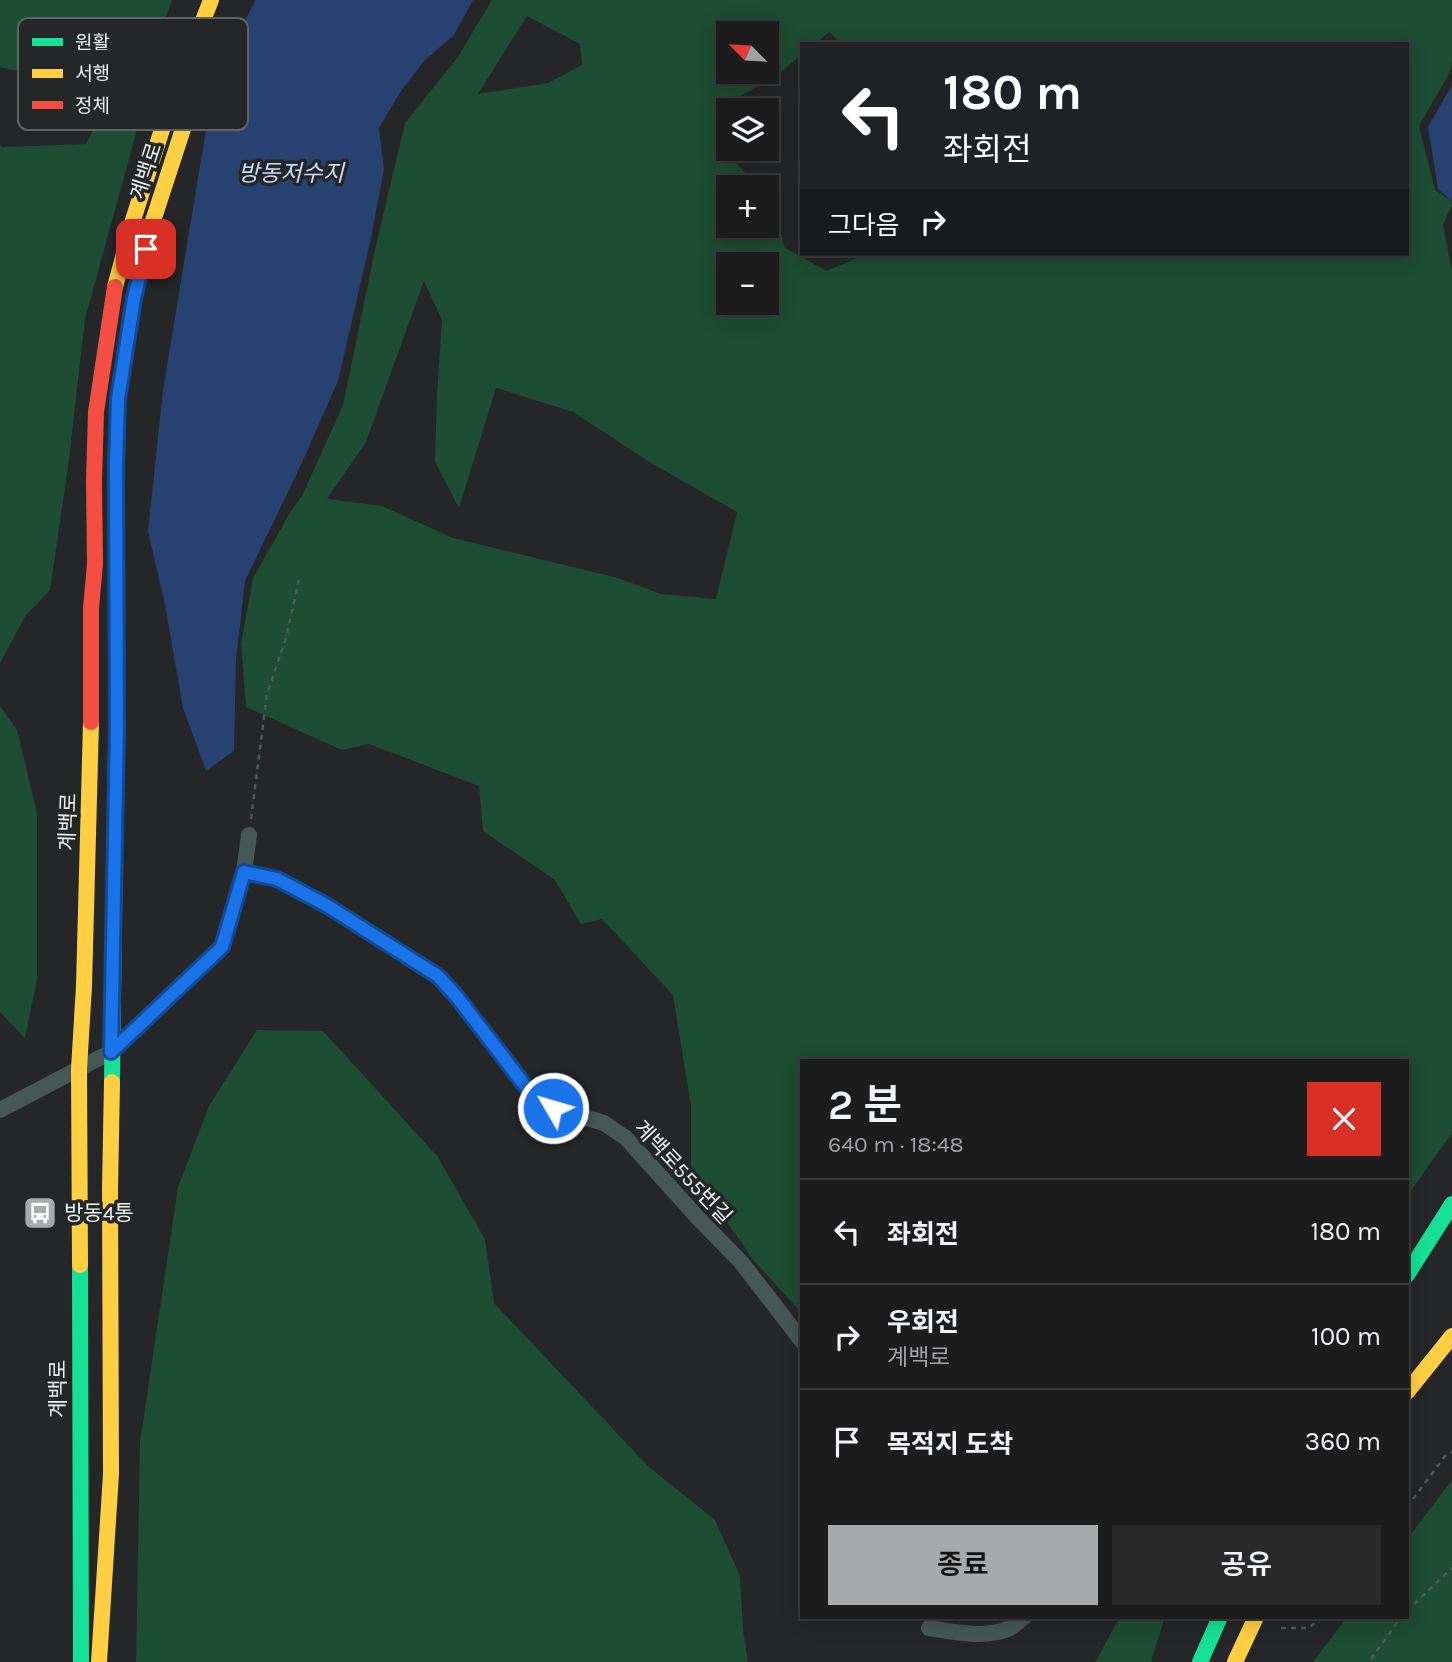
<!DOCTYPE html>
<html lang="ko">
<head>
<meta charset="utf-8">
<style>
	body { margin:0; font-family:Karla,"Noto Sans KR",sans-serif; background:#29292a; color:#f1f3f6; height:100vh; display:flex; flex-direction:column; font-size:26px; white-space:nowrap }
	* { box-sizing:border-box; margin:0 }
	p { font-size:23px; color:#a0a1a4 }
	.icon { flex:none; width:38px; height:38px; fill:none; stroke:currentColor; stroke-width:2; stroke-linecap:round; stroke-linejoin:round }
	.map { position:relative; flex:1; overflow:hidden }
	.drawer { position:absolute; left:800px; top:1059px; width:609px; height:560px; display:flex; flex-direction:column; background:#1c1c1d; border-radius:0px; box-shadow:0 4px 18px #0003,0 0 0 2px #3a3a3b }
	.drawer>* { flex:none }
	.top-card { position:absolute; left:800px; top:42px; width:609px; height:214px; border-radius:0px; box-shadow:0 4px 18px #0003,0 0 0 2px #3a3a3b; background:#202124; color:#fff; overflow:hidden }
	.needle { width:46px; rotate:294deg }
	.controls { position:absolute; left:716px; top:21px; display:grid; gap:14px }
	.controls a { display:grid; place-items:center; width:63px; height:63px; border-radius:0px; background:#1c1c1d; box-shadow:0 4px 18px #0003,0 0 0 2px #3a3a3b; font-size:35px }
	.pin { position:absolute; display:grid; place-items:center; width:60px; height:60px; color:#fff; margin:-30px; border-radius:14px; box-shadow:0 4px 10px #0006 }
	.me { position:absolute; width:77px; margin:-38px; rotate:308deg; stroke-linejoin:round; filter:drop-shadow(0 0 5px #0008) }
	.turn { display:flex; align-items:center; gap:24px; height:147px; padding:0 28px; font-size:32px }
	.turn .icon { width:91px; height:91px; stroke-width:2.5 }
	.turn b { display:block; font-size:49px; line-height:60px }
	.then { display:flex; align-items:center; height:66px; padding:0 28px; background:#0003; gap:14px; font-size:26px }
	.round { display:grid; place-items:center; flex:none; width:74px; height:74px; border-radius:0px; background:#29292a }
	.summary { display:flex; align-items:center; justify-content:space-between; height:119px; padding:0 28px }
	h1 { font-size:42px; font-weight:600; line-height:52px }
	.primary-button { display:flex; gap:14px; margin-top:auto; padding:14px 28px }
	.primary-button a { flex:1; height:80px; border-radius:0px; background:#a8a9aa; color:#111; font-size:28px; font-weight:600; line-height:80px; text-align:center }
	.primary-button a+a { background:#29292a; color:#f1f3f6 }
	ul { padding:0; list-style:none }
	li { display:flex; align-items:center; gap:21px; height:105px; padding:0 28px; border-top:2px solid #3a3a3b }
	li div { flex:1 }
	li b { display:block; font-size:26px }
	li em { font-style:normal }
	.map>svg:first-child { display:block }
	.green { fill:#1d4d32; fill-rule:evenodd }
	.water { fill:#274170 }
	.lines { fill:none; stroke-linecap:round; stroke-linejoin:round }
	.path { stroke:#4e5b59; stroke-width:2.5; stroke-dasharray:5 5; stroke-linecap:butt }
	.street { stroke:#455855; stroke-width:16 }
	.fast { stroke:#16e098; stroke-width:16 }
	.slow { stroke:#ffcf43; stroke-width:16 }
	.jam { stroke:#f24e42; stroke-width:16 }
	.route-casing { stroke:#114b97; stroke-width:18 }
	.route { stroke:#1a73e8; stroke-width:12 }
	.labels { text-anchor:middle; dominant-baseline:central; stroke-width:7; stroke-linejoin:round; paint-order:stroke }
	.street-label { font-size:21px; fill:#eef0f0; stroke:#242728 }
	.poi-label { font-size:21px; fill:#eef0f0; stroke:#242728; text-anchor:start }
	.water-label { font-size:23px; font-style:italic; fill:#caddfe; stroke:#242728 }
	.key { fill:#242728; stroke:#616364; stroke-width:2 }
	.key-label { font-size:19px; fill:#eef0f0 }
</style>
</head>
<body>
<div class="map">
<svg width="1452" height="1662" viewBox="0 0 1452 1662">
	<rect width="100%" height="100%" fill="#252627"/>
	<!-- green -->
	<path class="green" d="M0,0H172L139,92L146,97L85,319L69,460L50,590L26,615L0,663V145L3,147L86,144L112,94L0,67Z
		M492,0H1452V60L1450,72L1419,126L1435,190L1452,201V205L1443,225L1452,271V1133L1407,1196V1060H1041L1040,1058L1036,1060H802L801,1312L754,1261L691,1170V1106L673,995L602,919L581,924L555,880L483,831L479,786L369,744L342,750L246,707L241,644L253,578L291,511L302,496L343,405L376,245L405,123L458,57ZM527,16L580,44L582,65L548,83L478,94ZM829,32L842,44H1407V254H862L860,257L826,271L784,247L774,205L767,197L766,226H728V187H758L714,139L726,104L776,76L801,55L802,44H815ZM766,33V72H728V33ZM766,264V303H728V264ZM424,281L442,320L437,393L435,462L459,508L496,388L573,412L651,463L737,512L716,599L661,594L618,578L453,538L382,506L327,499L366,442Z
		M0,706L17,730L37,813V979L25,1038L0,1012Z
		M257,1030L323,1031L437,1156L485,1239L494,1303L649,1467L715,1520L740,1576L743,1629L748,1662H136L140,1442L178,1187L209,1106Z
		M1452,1480V1662H1313L1347,1617H1407V1539Z
		M1120,1617H1165L1151,1662H1095Z"/>
	<!-- water -->
	<path class="water" d="M256,0H473L454,35L424,61L401,91L379,128L384,169L371,238L338,381L300,467L245,581L236,660L234,751L206,771L183,708L165,605L148,531L163,390L215,75Z
		M1452,85V201L1438,189L1428,127Z"/>
	<g class="lines">
		<!-- path -->
		<path class="path" d="M251,819L267,694L286,638L299,580
			M1407,1507L1445,1456L1452,1452
			M1407,1611L1452,1568
			M1281,1628H1308L1324,1617
			M1371,1659L1401,1617"/>
		<!-- street -->
		<path class="street" d="M244,872L277,879L326,905L438,977L457,997L526,1087L553,1108L604,1123L626,1138L698,1218L741,1262L802,1341
			M0,1110L111,1052L222,947L244,872L249,835
			M929,1628C953,1632 987,1639 1010,1628C1015,1625 1020,1620 1024,1617"/>
		<!-- fast -->
		<path class="fast" d="M112,1082L117,666
			M80,1265L81,1662
			M1407,1275L1452,1204
			M1200,1662L1220,1617"/>
		<!-- slow -->
		<path class="slow" d="M115,287L133,220L166,117L211,0
			M117,666L116,467L118,399L134,298L152,224L197,86
			M80,1265L79,1069L84,986L91,722
			M1407,1392L1452,1336
			M99,1662L111,1474L110,1189L112,1082
			M1235,1662L1256,1617"/>
		<!-- jam -->
		<path class="jam" d="M91,722V608L95,564L94,481L96,412L115,287"/>
	</g>
	<g class="lines">
		<defs>
			<path id="route" d="M146,249L134,298L118,399L116,467L117,729L111,1052L222,947L244,872L277,879L326,905L438,976L457,997L526,1087L553,1108"/>
		</defs>
		<!-- route casing -->
		<use href="#route" class="route-casing"/>
		<!-- route -->
		<use href="#route" class="route"/>
	</g>
	<!-- icons -->
	<defs>
		<symbol id="bus-square" viewBox="-11 -11 22 22"><rect x="-9" y="-9" width="18" height="18" rx="4" fill="#a8a9aa" stroke="#242728"/><path d="M-5-6H5V4H4V6H2V4H-2V6H-4V4H-5ZM-3.5-4V0h7V-4ZM-3.5 1.2v1.5H-2V1.2ZM2 1.2v1.5H3.5V1.2Z" fill="#fff"/></symbol>
	</defs>
	<g fill-rule="evenodd">
		<use href="#bus-square" x="21" y="1194" width="38" height="38"/>
	</g>
	<g class="labels">
		<!-- street labels -->
		<g class="street-label">
			<text transform="translate(146 171) rotate(-72)">계백로</text>
			<text transform="translate(68 822) rotate(-88)">계백로</text>
			<text transform="translate(683 1172) rotate(47)">계백로555번길</text>
			<text transform="translate(58 1389) rotate(-90)">계백로</text>
		</g>
		<!-- poi labels -->
		<g class="poi-label">
			<text x="64" y="1213">방동4통</text>
		</g>
		<!-- water labels -->
		<g class="water-label">
			<text x="291" y="173">방동저수지</text>
		</g>
	</g>
	<!-- legend -->
	<rect x="18" y="18" width="230" height="112" rx="10" class="key"/>
	<rect x="32" y="38" width="31" height="8" fill="#16e098"/>
	<rect x="32" y="69" width="31" height="9" fill="#ffcf43"/>
	<rect x="32" y="101" width="31" height="8" fill="#f24e42"/>
	<g class="key-label">
		<text x="75" y="49">원활</text>
		<text x="75" y="80">서행</text>
		<text x="75" y="112">정체</text>
	</g>
</svg>
<div class="controls">
<a><svg class="needle" viewBox="-14 -14 28 28"><path d="M0-13l5 13h-10z" fill="#e53935"/><path d="M0 13l5-13h-10z" fill="#a0a1a4"/></svg></a>
<a><svg class="icon" aria-label="layers" viewBox="0 0 24 24"><path d="M12 4l9 5-9 5-9-5zM3 14l9 5 9-5"/></svg></a>
<a>+</a>
<a>−</a>
</div>
<div class="pin" style="left:146px;top:249px;background:#d93025"><svg class="icon" aria-label="arrive" viewBox="0 0 24 24"><path d="M6 21V4h12l-3 4 3 4H6"/></svg></div>
<svg class="me" style="left:553px;top:1108px" viewBox="-20 -20 40 40"><circle r="17" fill="#1a73e8" stroke="#fff" stroke-width="3"/><path d="M0-11L8 9 0 5-8 9z" fill="#fff"/></svg>
<div class="top-card">
<div class="turn"><svg class="icon" aria-label="left" viewBox="0 0 24 24"><path d="M17 20v-9H6M10 6l-5 5 5 5"/></svg><div><b>180 m</b>좌회전</div></div>
<div class="then">그다음<svg class="icon" aria-label="right" viewBox="0 0 24 24"><path d="M7 20v-9h11M14 6l5 5-5 5"/></svg></div>
</div>
<section class="drawer">
<div class="summary"><div><h1>2 분</h1><p>640 m · 18:48</p></div><a class="round" style="background:#d93025;color:#fff"><svg class="icon" aria-label="close" viewBox="0 0 24 24"><path d="M6 6l12 12M18 6L6 18"/></svg></a></div>
<ul>
<li><svg class="icon" aria-label="left" viewBox="0 0 24 24"><path d="M17 20v-9H6M10 6l-5 5 5 5"/></svg><div><b>좌회전</b></div><em>180 m</em></li>
<li><svg class="icon" aria-label="right" viewBox="0 0 24 24"><path d="M7 20v-9h11M14 6l5 5-5 5"/></svg><div><b>우회전</b><p>계백로</p></div><em>100 m</em></li>
<li><svg class="icon" aria-label="arrive" viewBox="0 0 24 24"><path d="M6 21V4h12l-3 4 3 4H6"/></svg><div><b>목적지 도착</b></div><em>360 m</em></li>
</ul>
<div class="primary-button"><a>종료</a><a>공유</a></div>
</section>
</div>
</body>
</html>
